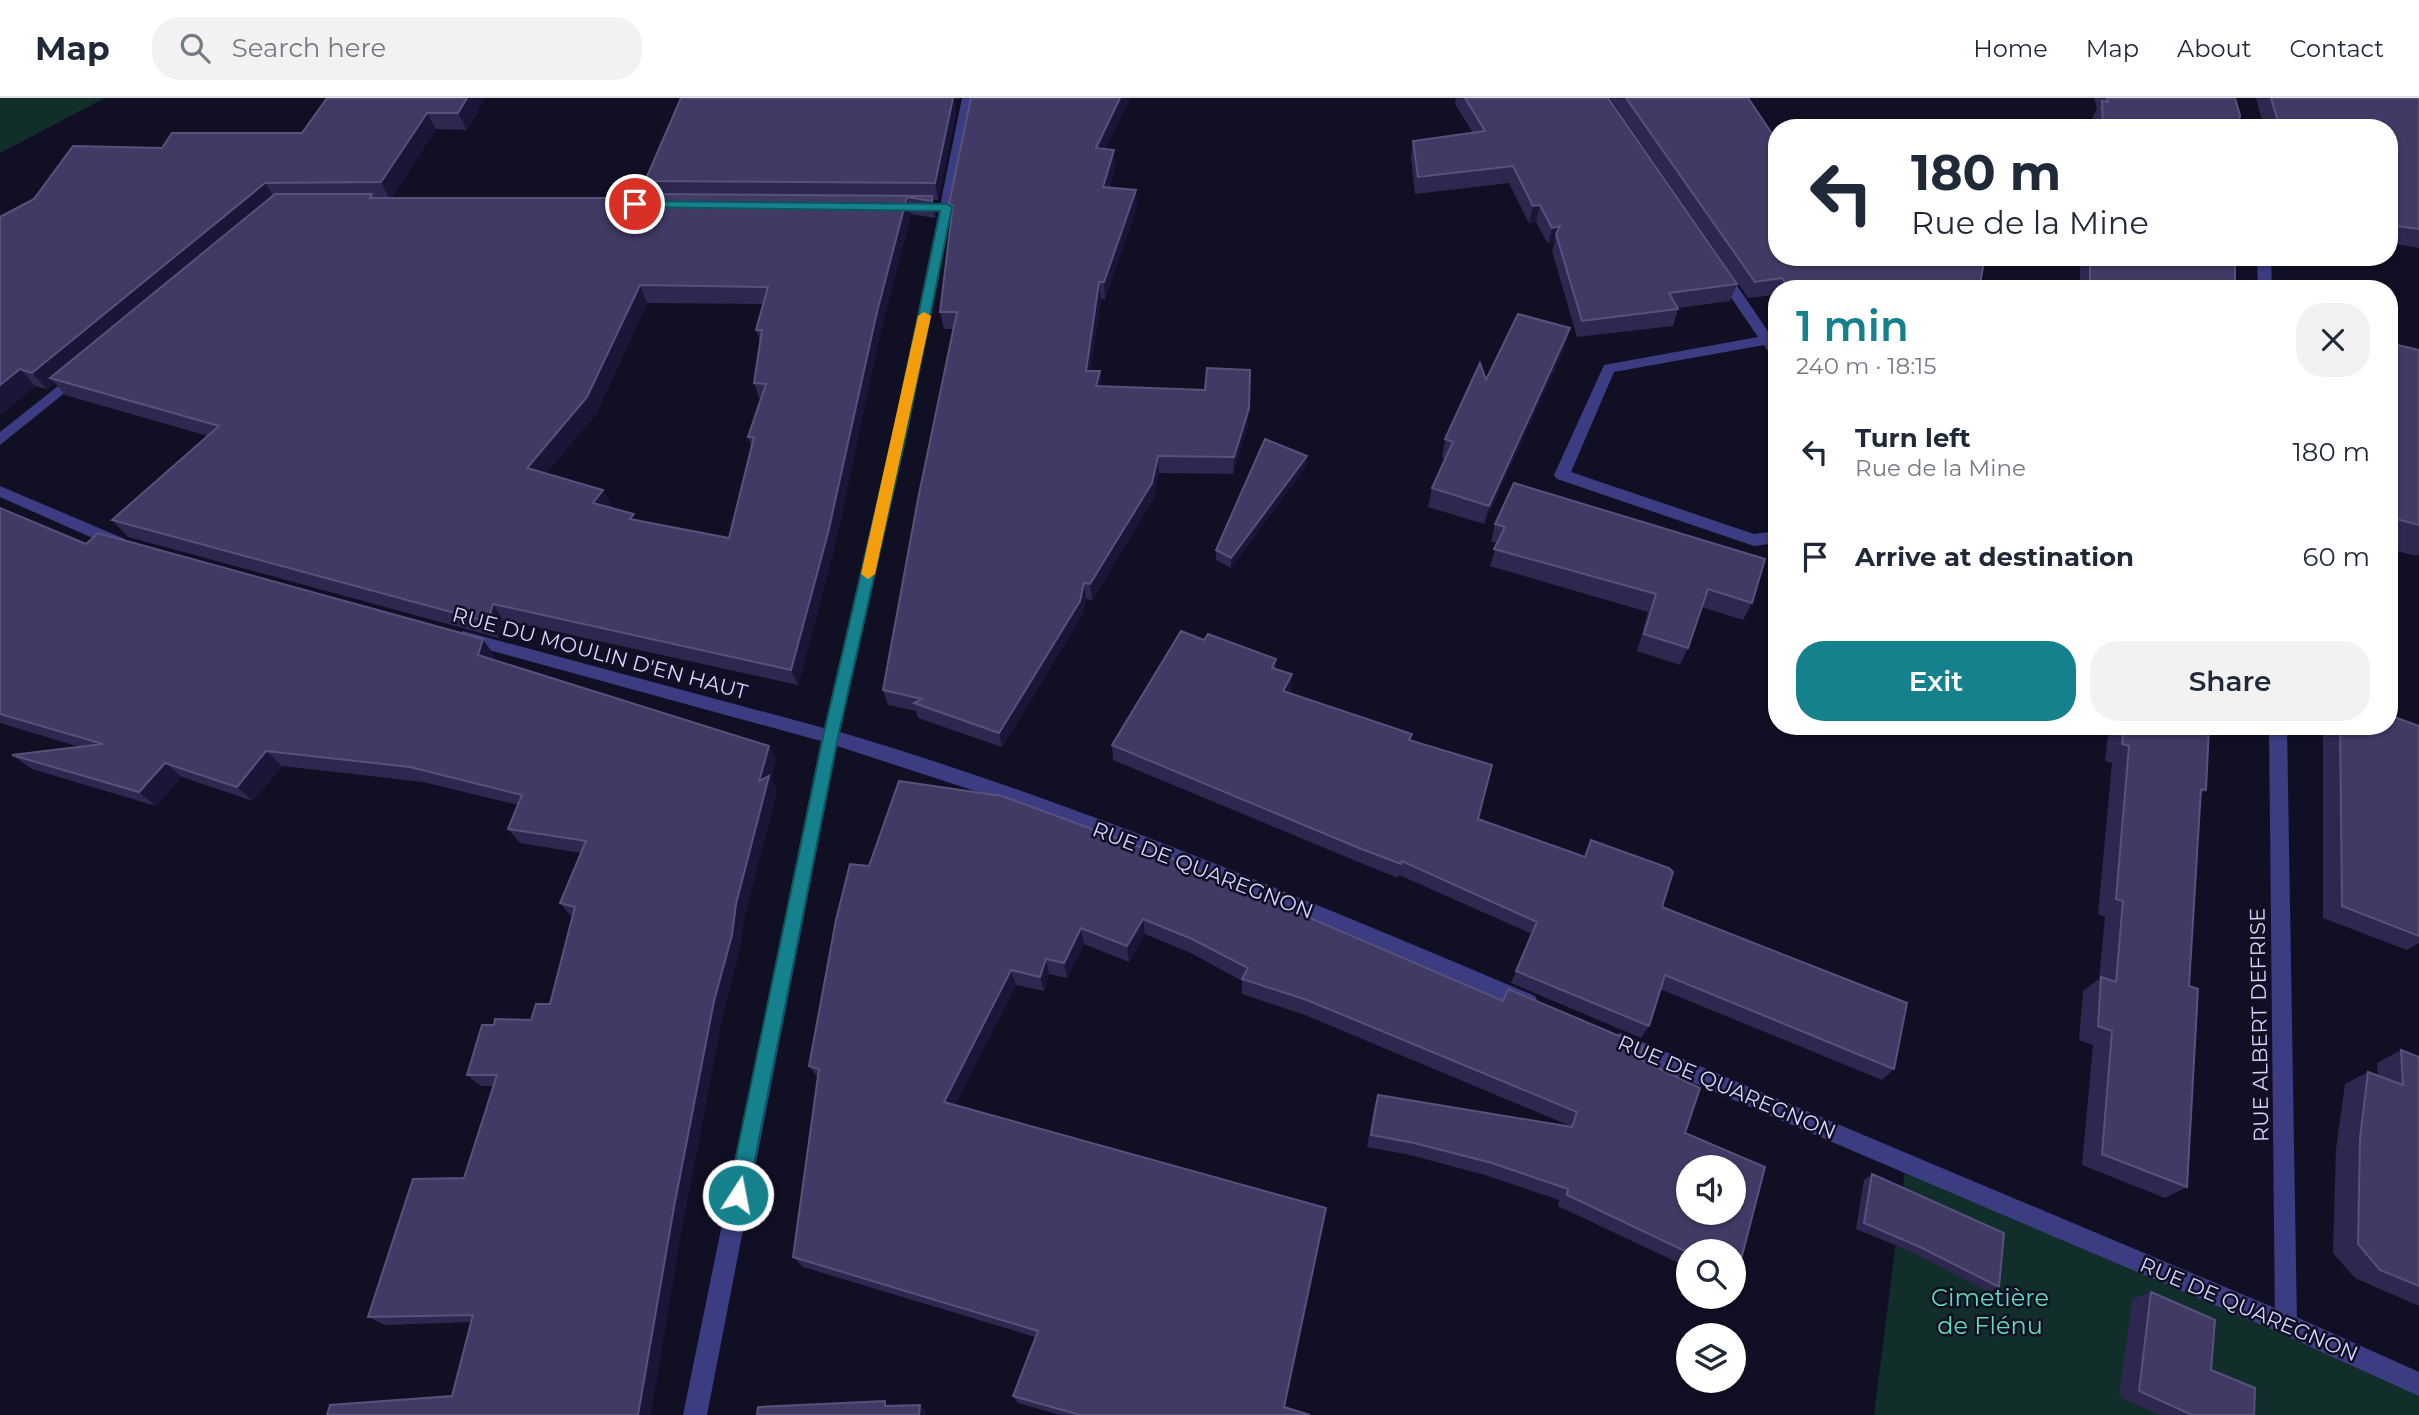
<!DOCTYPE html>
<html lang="en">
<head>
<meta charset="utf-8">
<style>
	body { margin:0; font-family:Montserrat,sans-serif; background:#f2f2f3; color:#1f2937; height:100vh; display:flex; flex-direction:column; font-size:26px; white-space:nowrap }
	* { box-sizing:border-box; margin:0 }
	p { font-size:23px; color:#747a83 }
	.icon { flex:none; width:38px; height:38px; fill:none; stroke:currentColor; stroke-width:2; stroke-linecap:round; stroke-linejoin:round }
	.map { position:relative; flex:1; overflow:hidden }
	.side { position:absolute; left:1768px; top:182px; width:630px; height:455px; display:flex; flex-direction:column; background:#fff; border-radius:28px; box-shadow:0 2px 5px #0004 }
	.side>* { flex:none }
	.top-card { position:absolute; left:1768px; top:21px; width:630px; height:147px; border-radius:28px; box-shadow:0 2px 5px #0004; background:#fff; color:#1f2937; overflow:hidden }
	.controls { position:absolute; left:1676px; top:1057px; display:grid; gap:14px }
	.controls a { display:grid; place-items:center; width:70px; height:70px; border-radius:50%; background:#fff; box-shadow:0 2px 5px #0004; font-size:35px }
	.pin { position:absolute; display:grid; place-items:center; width:60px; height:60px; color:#fff; margin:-30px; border:4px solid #fff; border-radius:50%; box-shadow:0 2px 7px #0007 }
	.me { position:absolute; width:77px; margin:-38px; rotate:11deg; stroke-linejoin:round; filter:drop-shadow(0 0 5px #0008) }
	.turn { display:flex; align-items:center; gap:24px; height:147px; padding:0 28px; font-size:32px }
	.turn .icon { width:91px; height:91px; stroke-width:2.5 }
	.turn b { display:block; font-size:49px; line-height:60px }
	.round { display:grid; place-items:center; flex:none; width:74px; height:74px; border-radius:28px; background:#f2f2f3 }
	.head { display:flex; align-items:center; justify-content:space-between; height:119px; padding:0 28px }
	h1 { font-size:42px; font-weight:600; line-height:52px; color:#14818d }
	.button { display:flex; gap:14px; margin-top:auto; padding:14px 28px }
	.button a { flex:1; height:80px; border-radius:28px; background:#14818d; color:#fff; font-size:28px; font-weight:600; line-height:80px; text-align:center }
	.button a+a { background:#f2f2f3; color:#1f2937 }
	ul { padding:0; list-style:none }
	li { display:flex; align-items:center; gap:21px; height:105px; padding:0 28px }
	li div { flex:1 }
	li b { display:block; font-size:26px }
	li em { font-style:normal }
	header { display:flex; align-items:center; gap:42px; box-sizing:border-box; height:98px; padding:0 35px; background:#fff; border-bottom:2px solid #e0e1e3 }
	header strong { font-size:33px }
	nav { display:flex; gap:38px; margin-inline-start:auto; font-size:24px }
	.search { width:490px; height:63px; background:#f2f2f3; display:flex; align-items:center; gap:18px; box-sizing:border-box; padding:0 24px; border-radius:28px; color:#747a83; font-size:26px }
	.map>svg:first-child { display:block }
	.green { fill:#122e2b }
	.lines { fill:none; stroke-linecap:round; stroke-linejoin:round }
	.minor { fill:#3b3c82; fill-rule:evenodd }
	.tertiary { fill:#3b3c82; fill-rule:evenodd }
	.wall { fill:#2e2851; fill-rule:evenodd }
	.shaded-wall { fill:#1b1637 }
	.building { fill:#403a64; stroke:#57527c; stroke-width:2; fill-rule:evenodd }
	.route { fill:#14818d; stroke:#0d545c; stroke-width:2 }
	.slow { fill:#f59e0b }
	.labels { text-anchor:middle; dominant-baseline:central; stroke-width:5; stroke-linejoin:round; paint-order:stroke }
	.street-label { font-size:21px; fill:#d5d3fe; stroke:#110f24 }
	.near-park-label { font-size:24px; fill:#60dcb6; stroke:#110f24 }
</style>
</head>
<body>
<header>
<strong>Map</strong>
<div class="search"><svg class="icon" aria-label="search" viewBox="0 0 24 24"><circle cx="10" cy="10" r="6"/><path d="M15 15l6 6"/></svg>Search here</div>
<nav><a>Home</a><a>Map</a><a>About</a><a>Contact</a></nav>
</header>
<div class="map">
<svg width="2419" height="1317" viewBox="0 0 2419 1317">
	<rect width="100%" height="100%" fill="#110f24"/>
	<!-- green -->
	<path class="green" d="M0,0H105L0,55Z
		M1906,1065L2419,1286V1317H1874Z"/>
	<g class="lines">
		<!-- minor -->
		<path class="minor" d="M2257,159H2271L2272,191H2258Z
			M1720,169L1725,170L1776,245V260L1771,258L1764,247L1614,274L1571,374L1754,436L1776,433V445L1754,448L1557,381L1554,377L1604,267L1758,239L1713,173Z
			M77,273L82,275V281L0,347V334Z
			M2269,628H2287L2297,1226L2294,1234L2286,1237L2278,1234L2275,1226Z"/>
		<!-- tertiary -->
		<path class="tertiary" d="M962,0H974L909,328L840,634C1077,704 1307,802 1535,898L1538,904L1535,910L1528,913L1116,745L981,695L837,648L707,1317H683L821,643L463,545L455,539L463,533L824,630L895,328Z
			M0,388L125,441L127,445L125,449H113L0,399Z
			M1621,935L2294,1218L2419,1274V1298L2278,1234L1614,951L1611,944L1614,937Z"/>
	</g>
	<!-- wall -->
	<path class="wall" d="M327,0H485L467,32L436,31L391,100H637L650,96L645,83L681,0H960L959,1H954L956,15L938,102H933L936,115L935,120L911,116L881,231L834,451L798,587L503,522L499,540L128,439L112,422L208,338L65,297L55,285L47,291L35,288L0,317V119L162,50L302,35ZM647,205L764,206L756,232L760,243L754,285L760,302L748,339L752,350L729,440L636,422L611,410L612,408L546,375L596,316Z
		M971,0H1130L1105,51L1115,69L1109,90L1137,109L1105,201H1101L1090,273H1100L1101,288L1248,326L1233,376L1159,375L1153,402L1092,502L1086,501L1081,519L1002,649L918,620L916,613L888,607L883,592L954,231H944L940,214L952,119L949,106Z
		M1456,0H1608L1737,186L1730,203L1678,210V211L1673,228L1577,239L1552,153L1554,146H1548L1536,124L1529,125L1509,85L1415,96L1411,60L1413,43L1473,35L1455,6Z
		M1610,0H1748L1776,159L1979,191H1776V199L1775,197L1748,200Z
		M2094,0H2235L2239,30H2094L2093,18L2097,11Z
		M2256,0H2419V150L2389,145V30H2264Z
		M2083,159H2235V191H2080V163Z
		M1570,230L1565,249L1484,426L1428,409L1432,390L1445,361L1442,360L1445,341L1486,282Z
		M2389,245L2419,252V456L2417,458L2389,451Z
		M1306,368L1231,470L1216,462V452Z
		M0,410L86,446L494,557L493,562L769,648L776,662L771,681L777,693L744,819L740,850L723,915L684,1118L452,1298L471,1224L385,1227L368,1219L464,1080L494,988H481L467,977L494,927L531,922L550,906L572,818H571L560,805L581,755L520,745L508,731L518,707L423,684L282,668L253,703L182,679L156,708L32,671L12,657L80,649L0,625Z
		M1495,426L1752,505L1743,522L1702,509L1688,550L1680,567L1637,553L1648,514L1490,468L1497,445L1491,444Z
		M1204,542L1276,561L1275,571L1291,592L1289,595L1411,642L1478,721L1584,759L1591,742L1662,809L1894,971L1882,982L1660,891L1649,928L1641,940L1511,885L1532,836L1399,777L1398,780L1356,763L1113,662L1112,647Z
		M2109,628H2209L2206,692L2200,697L2189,888L2187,1089L2165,1100L2082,1067L2093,947L2079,942L2083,893L2099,881L2105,819L2098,816L2112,665L2105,663Z
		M2323,628H2419V845L2407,852L2323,820Z
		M899,683L1002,698L1173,761L1503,903L1508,891L1643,948L1639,961L1700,990L1685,1035L1765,1069L1737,1177L1734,1179V1153H1689V1170L1558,1108L1559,1102L1485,1077L1410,1057L1367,1049L1374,1010L1378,997L1568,1029V1027L1305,917L1242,896V883L1193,856L1145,836L1129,864L1084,846L1067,880L1049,876L1044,893L1016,887L955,1007L1326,1110L1284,1309L1310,1317H1060L1018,1305L1013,1298L1035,1239L803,1169L793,1159L818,980L809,968L836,822L850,766L869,768ZM1689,1069H1734V1115H1689Z
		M2401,952L2419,959V1208L2355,1180L2333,1155L2336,1051L2345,986L2368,974L2378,978L2377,965Z
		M1872,1076L1999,1189L1989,1194L1912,1154L1856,1131L1864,1082Z
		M2151,1194L2211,1272L2254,1317H2160L2119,1299L2132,1201Z"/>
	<!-- shaded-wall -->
	<path class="shaded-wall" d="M467,0H485L467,32L458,15Z
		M953,0L956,15L938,102L935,85Z
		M1120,0H1130L1097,67L1096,50Z
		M427,15L436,31L390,101L381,84Z
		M1114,52L1115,69L1104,106L1103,89Z
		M265,85L276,102L50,280L55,285L47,291L32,275Z
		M1136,92L1137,109L1105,201L1104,184Z
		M932,98L936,115L935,120L932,103Z
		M907,99L911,116L881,231L834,451L798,587L791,572L877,214Z
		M1540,107L1536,124L1529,125L1533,108Z
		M1560,128L1556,136L1554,146H1548L1552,130Z
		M1099,184L1101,201L1088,289L1086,273Z
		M640,187L647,205L596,316L536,387L527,370Z
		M1570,230L1565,249L1484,426L1489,408Z
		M20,271L35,288L0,317V287Z
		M1100,273L1101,290L1096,288Z
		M1250,288L1248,326L1233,376L1234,359Z
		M1158,358L1159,375L1153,402L1092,502L1090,486Z
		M1307,358L1306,368L1231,470V460Z
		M603,392L612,408L602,422L593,405Z
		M1084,485L1086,501L1081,519L1002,649L999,635Z
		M493,506L503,522L499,540L488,524Z
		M483,541L494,557L490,573L478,557Z
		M1292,576L1291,592L1282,608L1283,593Z
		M769,648L776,662L771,681L777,693L744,819L740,850L723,915L684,1118L651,1317H638L674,1109L714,903L736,806L759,683Z
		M266,653L282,668L253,703L237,689Z
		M165,665L182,679L156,708L139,694Z
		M1143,821L1145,836L1129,864L1127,848Z
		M1081,830L1084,846L1067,880L1064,865Z
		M1046,861L1049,876L1044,893L1040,879Z
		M1011,872L1016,887L950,1017L944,1004Z
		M920,1307L927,1313L926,1317H919Z"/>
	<!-- building -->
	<path class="building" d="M327,0H467L458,15H427L381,84L265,85L32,275L20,271L0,287V119L34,101L73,48L162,50L172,35H302Z
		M681,0H953L935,85L645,83Z
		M971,0H1120L1096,50L1114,52L1103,89L1136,92L1104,184H1099L1086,273H1100L1096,288L1205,292L1207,270L1250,272L1249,310L1234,359L1158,358L1152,385L1090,486L1084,485L1080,503L999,635L914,605L922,601L883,592L918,401L957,214H940L953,107L949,106Z
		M1465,0H1608L1737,186L1669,195L1678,211L1582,223L1556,136L1560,128L1552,130L1540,107L1533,108L1513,68L1418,79L1413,43L1485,33Z
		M1626,0H1748L1773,37L1776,36V159H1985L1979,191H1789L1782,180L1755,184Z
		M2107,0H2235L2240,17L2239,30H2103L2102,3L2108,4Z
		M2271,0H2419V131L2389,127V30H2280Z
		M275,96H372L370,100H637L639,96L932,98V103L907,99L877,214L828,435L791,572L493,506L488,524L112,422L219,328L50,280ZM640,187L768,189L756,232H762L754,285L766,286L748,339H754L729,440L630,421L634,416L593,405L603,392L527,370L587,299Z
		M2090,159H2235V191H2090Z
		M1518,216L1570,230L1489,408L1432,390L1453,344L1445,341L1480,265L1486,282Z
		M2389,245L2419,252V427L2389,419Z
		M1265,341L1307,358L1231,460L1216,452Z
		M1514,385L1765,461L1752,505L1708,491L1688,550L1644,536L1656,496L1494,451L1505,429L1495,426Z
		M0,410L86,446L98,435L483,541L478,557L769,648L759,683L769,678L736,806L732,837L714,903L674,1109L638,1317H327L330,1307L452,1298L473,1217L368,1219L413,1081L464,1080L497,977H467L482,927H494L495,921L531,922L536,906H550L575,809L560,805L586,743L508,731L522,697L410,669L266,653L237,689L165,665L139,694L12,657L103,646L0,616Z
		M1181,533L1204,542L1208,536L1276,561L1272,570L1292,576L1283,593L1412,636L1409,642L1492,667L1478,721L1585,759L1591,742L1669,770L1673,774L1662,809L1907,905L1894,971L1665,877L1649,928L1516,873L1537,824L1402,763L1401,766L1359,750L1112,647Z
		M2389,617L2419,628V838L2342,808L2340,628H2389Z
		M2124,628H2209L2206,692L2201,691L2189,888L2198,891L2187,1089L2102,1056L2112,933L2098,928L2101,879L2116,884L2123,803L2116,801L2129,648L2122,646Z
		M899,683L1002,698L1173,761L1503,903L1508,891L1643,948L1639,961L1700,990L1685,1035L1765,1069L1737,1177L1734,1176V1153H1689V1155L1567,1097L1568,1091L1492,1065L1414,1045L1371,1037L1378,997L1572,1029L1577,1014L1307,902L1242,881L1248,870L1192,841L1143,821L1127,848L1081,830L1064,865L1046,861L1040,879L1011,872L944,1004L1326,1110L1284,1309L1310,1317H1080L1013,1298L1038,1233L793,1159L819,971L809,968L836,822L850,766L869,768ZM1689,1069H1734V1115H1689Z
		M2401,952L2419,959V1188L2380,1172L2358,1146L2360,1040L2368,974L2403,987Z
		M1872,1076L2004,1135L1999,1189L1920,1149L1864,1125Z
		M2151,1194L2215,1222L2211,1272L2255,1290L2254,1317H2192L2139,1293Z
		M885,1303V1308L920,1307L919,1317H757L758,1309Z"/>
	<!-- route -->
	<path class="route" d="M635,103L947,106L952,109L908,328L838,639L748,1097L745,1103L738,1106L731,1103L728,1097L823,639L895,328L940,113L631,109L630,106Z"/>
	<!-- slow -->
	<path class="slow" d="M924,214L931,218L875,476L868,481L861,476L918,218Z"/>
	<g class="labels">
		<!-- street labels -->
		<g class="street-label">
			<text transform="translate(600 555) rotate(15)">RUE DU MOULIN D'EN HAUT</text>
			<text transform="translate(1203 772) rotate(21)">RUE DE QUAREGNON</text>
			<text transform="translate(2259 927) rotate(-91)">RUE ALBERT DEFRISE</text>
			<text transform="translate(1727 989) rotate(23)">RUE DE QUAREGNON</text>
			<text transform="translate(2249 1211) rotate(23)">RUE DE QUAREGNON</text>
		</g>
		<!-- near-park labels -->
		<g class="near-park-label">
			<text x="1990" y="1199">Cimetière<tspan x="1990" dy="28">de Flénu</tspan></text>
		</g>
	</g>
</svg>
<div class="controls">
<a><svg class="icon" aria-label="sound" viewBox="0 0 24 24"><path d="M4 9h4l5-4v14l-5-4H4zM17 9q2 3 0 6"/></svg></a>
<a><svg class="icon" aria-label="search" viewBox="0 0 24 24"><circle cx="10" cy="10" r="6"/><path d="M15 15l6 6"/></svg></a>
<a><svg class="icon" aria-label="layers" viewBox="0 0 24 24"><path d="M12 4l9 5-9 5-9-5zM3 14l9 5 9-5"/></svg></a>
</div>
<div class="pin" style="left:635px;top:106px;background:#d93025"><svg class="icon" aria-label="arrive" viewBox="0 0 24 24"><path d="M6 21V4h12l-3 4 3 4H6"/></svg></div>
<svg class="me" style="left:738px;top:1097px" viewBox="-20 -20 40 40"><circle r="17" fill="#14818d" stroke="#fff" stroke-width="3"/><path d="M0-11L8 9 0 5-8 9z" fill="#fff"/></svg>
<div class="top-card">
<div class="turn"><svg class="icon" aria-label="left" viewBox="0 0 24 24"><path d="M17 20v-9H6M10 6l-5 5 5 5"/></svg><div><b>180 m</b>Rue de la Mine</div></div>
</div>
<section class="side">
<div class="head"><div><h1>1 min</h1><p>240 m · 18:15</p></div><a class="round"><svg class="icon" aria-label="close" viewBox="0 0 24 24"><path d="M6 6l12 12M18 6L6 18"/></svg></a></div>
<ul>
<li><svg class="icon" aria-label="left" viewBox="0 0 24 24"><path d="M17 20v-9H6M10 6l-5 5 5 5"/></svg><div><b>Turn left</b><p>Rue de la Mine</p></div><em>180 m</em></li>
<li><svg class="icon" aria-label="arrive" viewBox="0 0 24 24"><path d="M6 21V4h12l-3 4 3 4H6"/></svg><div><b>Arrive at destination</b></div><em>60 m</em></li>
</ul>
<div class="button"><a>Exit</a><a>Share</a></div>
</section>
</div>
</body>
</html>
